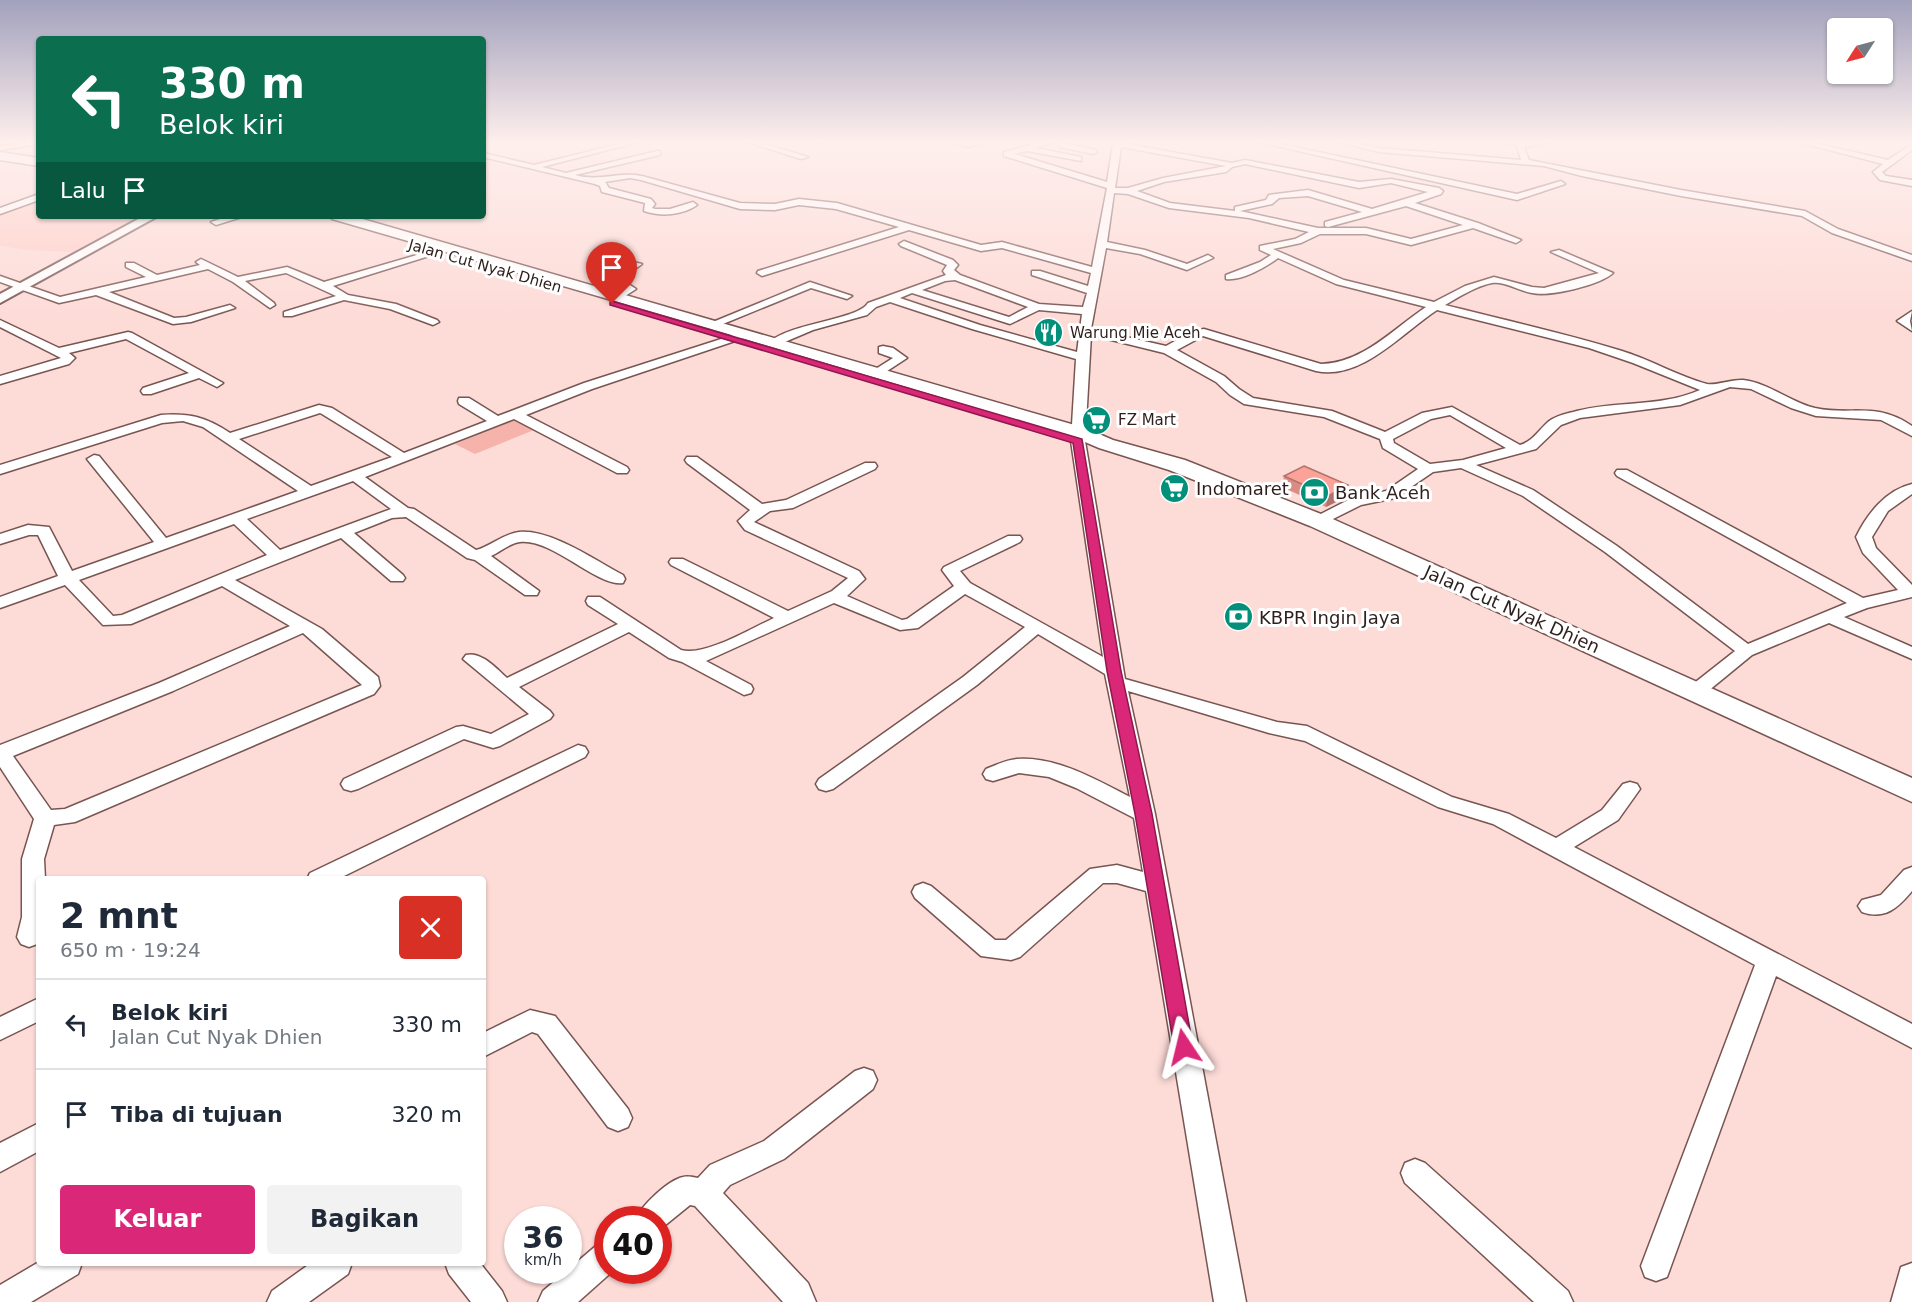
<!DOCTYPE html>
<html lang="id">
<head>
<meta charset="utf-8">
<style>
	body { margin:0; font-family:"DejaVu Sans",sans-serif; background:#f2f2f3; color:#1f2937; height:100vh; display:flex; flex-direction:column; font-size:22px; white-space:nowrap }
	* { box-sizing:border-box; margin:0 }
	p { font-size:20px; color:#747a83 }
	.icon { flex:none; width:33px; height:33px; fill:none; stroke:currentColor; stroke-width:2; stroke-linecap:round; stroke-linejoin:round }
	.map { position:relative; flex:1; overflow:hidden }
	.details { position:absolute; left:36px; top:876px; width:450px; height:390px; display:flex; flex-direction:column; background:#fff; border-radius:6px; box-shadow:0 2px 4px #0004 }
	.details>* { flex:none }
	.banner { position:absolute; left:36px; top:36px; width:450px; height:183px; border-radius:6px; box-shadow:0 2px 4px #0004; background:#0b6e4f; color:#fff; overflow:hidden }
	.needle { width:39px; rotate:234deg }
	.buttons { position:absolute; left:1827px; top:18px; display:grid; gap:12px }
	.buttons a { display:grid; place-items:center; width:66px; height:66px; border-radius:6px; background:#fff; box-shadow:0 2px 4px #0004; font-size:30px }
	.speed { position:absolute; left:504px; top:1206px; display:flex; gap:12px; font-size:30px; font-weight:700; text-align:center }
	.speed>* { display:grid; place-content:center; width:78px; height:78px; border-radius:50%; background:#fff; box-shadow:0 2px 4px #0004; line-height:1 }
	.speed small { font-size:15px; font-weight:400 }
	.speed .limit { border:9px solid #d22; background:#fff; color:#111 }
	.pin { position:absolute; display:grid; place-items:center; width:51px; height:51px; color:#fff; margin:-62px -26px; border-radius:50% 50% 50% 0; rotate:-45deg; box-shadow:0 0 6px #0007 }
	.pin .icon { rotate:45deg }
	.me { position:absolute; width:66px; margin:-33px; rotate:350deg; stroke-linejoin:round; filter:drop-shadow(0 0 4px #0008) }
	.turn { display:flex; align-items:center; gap:21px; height:126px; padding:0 24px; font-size:27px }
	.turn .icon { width:78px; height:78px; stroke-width:2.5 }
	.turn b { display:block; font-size:42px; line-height:51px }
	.then { display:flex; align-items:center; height:57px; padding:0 24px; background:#0003; gap:12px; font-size:22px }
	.round { display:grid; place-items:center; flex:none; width:63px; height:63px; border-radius:6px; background:#f2f2f3 }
	.headline { display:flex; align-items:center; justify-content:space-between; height:102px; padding:0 24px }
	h1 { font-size:36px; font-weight:700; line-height:45px }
	.action { display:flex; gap:12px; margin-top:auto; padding:12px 24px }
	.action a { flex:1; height:69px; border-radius:6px; background:#db2777; color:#fff; font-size:24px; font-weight:700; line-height:69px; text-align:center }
	.action a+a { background:#f2f2f3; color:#1f2937 }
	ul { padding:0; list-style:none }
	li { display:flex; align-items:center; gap:18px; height:90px; padding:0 24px; border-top:2px solid #e0e1e3 }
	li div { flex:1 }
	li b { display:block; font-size:22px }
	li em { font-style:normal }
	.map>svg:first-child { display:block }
	.built { fill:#ffcdc7 }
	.green { fill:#f6b3ab }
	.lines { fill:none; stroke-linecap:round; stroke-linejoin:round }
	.minor-casing { stroke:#785551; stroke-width:3 }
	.major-casing { stroke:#785551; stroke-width:4 }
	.highway-casing { stroke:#785551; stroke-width:3 }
	.minor { fill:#fff; fill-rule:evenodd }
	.major { fill:#fff; fill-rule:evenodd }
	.highway { fill:#fff; fill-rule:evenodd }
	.wall { fill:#d88c84 }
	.shaded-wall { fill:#b0726b }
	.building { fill:#fba399; stroke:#b0726b; stroke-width:1.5 }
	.route { fill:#db2777; stroke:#8e194d; stroke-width:1.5 }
	.labels { text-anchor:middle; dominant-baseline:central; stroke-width:6; stroke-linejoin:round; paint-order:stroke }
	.far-street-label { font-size:15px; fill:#2e1f1d; stroke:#fff }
	.far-poi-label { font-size:15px; fill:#2e1f1d; stroke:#fff; text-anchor:start }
	.poi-label { font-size:18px; fill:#2e1f1d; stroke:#fff; text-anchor:start }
	.street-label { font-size:18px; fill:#2e1f1d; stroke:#fff }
</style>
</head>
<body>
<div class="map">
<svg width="1912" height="1302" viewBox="0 0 1912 1302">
	<rect width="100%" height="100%" fill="#fddbd7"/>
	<!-- built -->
	<path class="built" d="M13,201L39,203V216H140L72,252L28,250L0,246V206Z"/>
	<!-- green -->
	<path class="green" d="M514,420L534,430L475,454L455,444Z"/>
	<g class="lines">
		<defs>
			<path id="minor" d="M39,141V144L0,150V146Z
				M631,141H643L542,167L566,173L657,151H660V155L575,175C601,182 617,171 642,176L740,203L775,204L799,199L837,203L981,245L1002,242L1092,267L1107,188L1004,156V152L1046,141H1056L1036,148L1081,157V161L1027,151L1015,154L1107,182L1113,144L1115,141H1121L1122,143L1232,163L1245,160L1359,182L1391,179L1439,188L1443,191L1441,194L1415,203L1478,223L1521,240L1516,243L1473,228L1411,245L1366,234H1320L1301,243L1273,249L1344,280L1434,302L1465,286L1494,277L1532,287L1544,288L1599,273L1551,252L1559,250L1613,273C1600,285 1550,297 1532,293C1519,291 1505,281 1492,283C1476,286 1459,297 1445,305C1504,320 1564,333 1622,351C1651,360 1678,376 1707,384C1715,386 1732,379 1743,380C1769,383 1790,402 1815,408C1853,416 1875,401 1912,426V436L1881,420L1816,416L1791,408L1751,389L1730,387L1680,405L1580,418L1561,425L1536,449L1476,465L1533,490L1617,546L1748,644L1847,603L1617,476L1615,473L1617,470H1627L1863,598L1898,590L1863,553L1856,537C1867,514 1886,490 1912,484V494L1888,511L1872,537L1876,548L1912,585V597L1867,608L1844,617L1912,647V659L1829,623L1752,655L1702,696H1688L1686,692L1688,688L1735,651L1605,552L1523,496L1461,468L1433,472L1395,498L1361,505L1323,524H1313L1310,521L1313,518L1352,498L1386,491L1418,469L1383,448L1380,439L1324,417L1244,404L1230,395L1216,382L1164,353L1091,335L1085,441L1125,679L1277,722L1307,726L1452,797L1509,814L1556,838L1602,810L1623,784L1630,782L1637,784L1640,789L1618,820L1574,847L1912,1024V1048L1776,976L1667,1277L1656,1281L1645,1277L1641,1266L1755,965L1493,824L1438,807L1305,741L1269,733L1128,691L1155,814L1246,1302H1214L1146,891L1117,883H1103L1020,957L1011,960L981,956L915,898L912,892L915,886L923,883L931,886L995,940H1006L1090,869L1117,865L1143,872L1134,818L1076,788L1049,777L1019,773L993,781L986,779L983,774L986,769C996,765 1006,760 1017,759C1056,756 1097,780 1130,797L1105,674L1038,634L977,685L833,789L826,791L819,789L816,784L819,779L963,677L1025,627L965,594L918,628L900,630L834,603L706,661L751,685L753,689L751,693L744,695L682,662L669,658L629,632L519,687L550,711L553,715L550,719L500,746L493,748L464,739L358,789L351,791L344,789L341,784L344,779L456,727L463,726L491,734L529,714L463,659L466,655C481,651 496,668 507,678L618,624L588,605L586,601L588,597H600L681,650C704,657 752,628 774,618L671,565L669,562L671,559H683L788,611L832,591L848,578L745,530L738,521L750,510L687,463L685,460L687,457H697L762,504L786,500L865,463H875L877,466L875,469L793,508L770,511L754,522L859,571L865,579L847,596L902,620L907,619L954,586L942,570L944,567L1008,536H1020L1022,539L1020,542L960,571L970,583L1103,657L1071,441L1076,359L972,329L890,302L876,307L867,315L813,330L780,344L776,345L770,342C790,323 858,320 868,303L946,275L943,271L947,265L901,246L899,244L904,241L953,260L958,265L954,270L960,275L1039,304L1083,307L1087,293L1032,275V271H1040L1088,286L1091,273L1002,248L981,251L909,230L762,276L757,273L758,271L899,227L836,209L799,205L775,210L740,209L641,180L630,178L605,182L609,188L651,199L655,204L652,208L655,209H670L693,202L697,205C683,215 661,217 644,211L645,203L602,192L600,186L595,184L483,157V153L534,165ZM1121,147L1226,166L1163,178L1128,188H1115ZM1245,164L1359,188L1391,183L1428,192L1372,209L1308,190L1269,195L1266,200L1235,207V211L1170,203L1137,191L1164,182L1226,172L1232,167ZM1114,193L1128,194L1169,208L1249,218L1309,232L1295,239L1260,246V250L1271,255L1260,262L1226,275V279C1242,281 1266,267 1278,258L1336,284L1426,307C1393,329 1363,363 1321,364L1204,329L1193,331L1166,346L1091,329L1106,248L1140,254L1187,270L1213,258L1208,255L1187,264L1145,250L1107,242ZM1308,196L1362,212L1325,222V226L1328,227L1406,206L1463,225L1411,239L1366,228H1318L1240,211L1272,204L1279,198ZM955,280L1028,307L1009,317L922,290L945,281ZM912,293L1010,324L1039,310L1082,314L1077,352L980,325L900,298ZM1437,310L1589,348L1633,363L1700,390C1659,408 1615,400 1573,412C1565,414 1555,416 1548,422C1538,431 1533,441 1520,445L1452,407L1422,413L1385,432L1332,411L1253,398L1239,389L1224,376L1177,350L1203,336L1316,371C1361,381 1403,332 1437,310ZM1450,415L1506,448L1463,460L1430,464L1394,443L1393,439L1431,419Z
				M744,141H755L808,157L801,159Z
				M816,141H826L822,143Z
				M947,141H991L968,147Z
				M1253,141H1266L1517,194L1561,181L1565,184L1517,200Z
				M1333,141H1346L1379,148L1521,160L1517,146L1500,141L1520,143L1552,141L1549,143L1524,147L1529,160L1681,190L1805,211L1838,229L1912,255V261L1832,233L1802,216L1681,196L1582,176L1544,166L1379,152Z
				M1794,141H1806L1888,160L1912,144V150L1882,172L1886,176L1912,180V186L1880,180L1873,172L1883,164Z
				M1063,143L1096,150L1097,152L1093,154L1060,147V143Z
				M39,194V200L0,214V208Z
				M229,216H245L216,225L211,222Z
				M434,250L442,252L333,286L348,295L396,304L437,320L439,322L433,325L390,309L344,300L292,316H284V312L336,296L286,273L245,281L274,303L275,305L270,308L233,282L208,269L109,292L174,318L186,317L230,305L235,308L191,322L173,324L96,295L59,303L0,282V276L60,297L146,277L126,267V263H134L157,275L200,265L196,262L201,259L238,277L287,267L324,282Z
				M633,262L642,264L621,279L636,289L622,298H614V294L623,289L610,280L613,275Z
				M810,282L852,296L847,299L811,288L718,326H710L708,324Z
				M1912,311L1910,321L1912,331L1897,321Z
				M0,320L59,348L128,332L132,333L223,383L217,387L199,378L151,394H143L141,391L143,388L189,373L126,339L69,353L75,358L69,364L0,384V376L61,358L0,327Z
				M746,331L752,334L750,336L592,389L526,415L627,467L629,470L627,473H617L514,419L365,477L408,508L414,509L476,550C491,546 503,534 519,532C551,529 596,561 623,575L625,579L623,583C599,588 552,538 520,542C510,543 500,552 491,556L539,591L537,595H525L475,560L467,558L406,517L392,518L354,533L403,575L405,578L403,581H391L341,538L235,580L322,629L378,677L380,686L374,694L75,822L54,825L44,859L45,879H39V941L37,944L29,947L21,944L17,937L22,917V859L34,819L0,767V745L159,683L290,626L222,586L131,624L103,625L65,585L0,608V597L58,576L38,535H29L0,544V534L28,525L49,527L72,571L154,542L87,459L94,455L99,456L166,538L298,491L203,427L183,421L162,423L0,474V465L161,415C190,413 206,417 230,433L319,405L332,408L404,453L487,421L459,404L458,401L459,398H469L498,416L584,383ZM320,413L322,414L392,457L311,486L239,439ZM353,481L391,509L280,550L247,519ZM234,524L267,555L122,615L113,616L79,580ZM303,633L362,685L65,809L51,810L13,756L173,691Z
				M883,346L893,348L907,358L878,377L872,373L874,370L893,358L879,353V347Z
				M578,745L585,747L588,752L585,757L338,879H307L310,873Z
				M1912,867V891C1898,908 1885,920 1862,912L1858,906L1862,900L1881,895L1904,870Z
				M39,998V1021L0,1040V1017Z
				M530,1010L555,1016L628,1109L632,1118L628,1127L618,1131L608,1127L538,1034L532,1032L483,1057V1033Z
				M864,1068L873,1071L877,1080L873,1089L784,1159L730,1185L723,1193L808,1283L816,1302H783L695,1206L690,1205L658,1231V1220H635C641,1206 668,1180 683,1177C687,1176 693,1177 698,1178L710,1165L764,1141L855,1071Z
				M39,1123V1151L0,1172V1143Z
				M1415,1159L1425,1163L1568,1291L1573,1302H1534L1405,1183L1401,1173L1405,1163Z
				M608,1241V1270H614L578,1302H538L543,1291L597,1245Z
				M39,1262L82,1263L78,1274L31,1302H0V1285Z
				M311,1263H352L348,1274L309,1302H267L272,1291Z
				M445,1263H480L502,1291L507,1302H471L449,1274Z
				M1912,1263V1302H1891L1901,1267Z"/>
			<path id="major" d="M144,216H158L0,303V294Z"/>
			<path id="highway" d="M0,152L39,158V166L0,160Z
				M330,216H352L1085,428L1113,440L1185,460L1326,516L1912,778V802L1310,526L1169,470L1099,448L1071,436L708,328L332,219Z"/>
		</defs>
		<!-- minor casing -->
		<use href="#minor" class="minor-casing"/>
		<!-- major casing -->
		<use href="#major" class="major-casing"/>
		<!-- highway casing -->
		<use href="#highway" class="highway-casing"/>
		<!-- minor -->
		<use href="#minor" class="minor"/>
		<!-- major -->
		<use href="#major" class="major"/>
		<!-- highway -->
		<use href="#highway" class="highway"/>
	</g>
	<!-- wall -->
	<path class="wall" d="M1284,476L1346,497L1326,507L1282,487Z"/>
	<!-- shaded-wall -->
	<path class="shaded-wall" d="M1348,485L1346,497L1326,507L1328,496Z"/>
	<!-- building -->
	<path class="building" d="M1304,466L1348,485L1328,496L1284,476Z"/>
	<!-- sky -->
	<linearGradient id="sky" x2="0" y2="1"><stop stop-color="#a2a1bc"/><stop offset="0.44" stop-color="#feefed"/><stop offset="1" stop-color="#feefed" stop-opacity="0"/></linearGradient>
	<rect width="1912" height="323" fill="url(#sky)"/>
	<!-- route -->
	<path class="route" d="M612,301L1082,439L1121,671L1152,814L1193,1047L1191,1053L1184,1055L1176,1053L1174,1047L1135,814L1107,671L1073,443L610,305V302Z"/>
	<!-- icons -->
	<defs>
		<symbol id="restaurant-disc" viewBox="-11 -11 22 22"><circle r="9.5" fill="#03907a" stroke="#fff"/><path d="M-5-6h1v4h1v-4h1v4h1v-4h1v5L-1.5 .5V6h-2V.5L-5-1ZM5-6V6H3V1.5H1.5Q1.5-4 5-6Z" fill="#fff"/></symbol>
		<symbol id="supermarket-disc" viewBox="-11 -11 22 22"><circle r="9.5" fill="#03907a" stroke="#fff"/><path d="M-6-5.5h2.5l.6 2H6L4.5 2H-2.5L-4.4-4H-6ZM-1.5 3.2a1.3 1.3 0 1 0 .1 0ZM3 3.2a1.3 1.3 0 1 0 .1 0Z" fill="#fff"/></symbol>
		<symbol id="bank-disc" viewBox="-11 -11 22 22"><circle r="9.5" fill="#03907a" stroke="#fff"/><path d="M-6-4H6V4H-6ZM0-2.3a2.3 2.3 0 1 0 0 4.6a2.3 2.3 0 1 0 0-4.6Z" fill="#fff"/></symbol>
	</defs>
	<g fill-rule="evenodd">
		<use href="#restaurant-disc" x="1032" y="316" width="33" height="33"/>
		<use href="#supermarket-disc" x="1080" y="404" width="33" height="33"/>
		<use href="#supermarket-disc" x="1158" y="472" width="33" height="33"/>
		<use href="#bank-disc" x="1298" y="476" width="33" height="33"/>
		<use href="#bank-disc" x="1222" y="600" width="33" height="33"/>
	</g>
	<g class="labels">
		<!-- far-street labels -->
		<g class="far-street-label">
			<text transform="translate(485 266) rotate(16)">Jalan Cut Nyak Dhien</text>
		</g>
		<!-- far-poi labels -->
		<g class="far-poi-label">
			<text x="1070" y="333">Warung Mie Aceh</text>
			<text x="1118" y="420">FZ Mart</text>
		</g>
		<!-- poi labels -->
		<g class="poi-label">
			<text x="1196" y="488">Indomaret</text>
			<text x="1335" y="492">Bank Aceh</text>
			<text x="1259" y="617">KBPR Ingin Jaya</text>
		</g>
		<!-- street labels -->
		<g class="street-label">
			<text transform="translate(1512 609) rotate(24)">Jalan Cut Nyak Dhien</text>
		</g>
	</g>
</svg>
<div class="buttons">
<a><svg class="needle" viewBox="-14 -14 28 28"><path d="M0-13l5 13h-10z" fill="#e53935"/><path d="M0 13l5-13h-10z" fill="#747a83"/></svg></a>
</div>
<div class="speed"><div>36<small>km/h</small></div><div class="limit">40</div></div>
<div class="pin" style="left:612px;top:304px;background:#d93025"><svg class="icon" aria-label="arrive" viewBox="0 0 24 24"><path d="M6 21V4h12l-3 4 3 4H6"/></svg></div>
<svg class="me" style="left:1184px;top:1047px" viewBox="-20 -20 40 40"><path d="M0-17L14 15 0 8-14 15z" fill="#db2777" stroke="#fff" stroke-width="4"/></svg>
<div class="banner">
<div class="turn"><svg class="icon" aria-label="left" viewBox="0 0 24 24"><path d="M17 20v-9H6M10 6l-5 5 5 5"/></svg><div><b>330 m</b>Belok kiri</div></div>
<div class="then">Lalu<svg class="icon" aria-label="arrive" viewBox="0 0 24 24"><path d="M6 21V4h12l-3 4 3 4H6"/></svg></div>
</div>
<section class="details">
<div class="headline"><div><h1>2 mnt</h1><p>650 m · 19:24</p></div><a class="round" style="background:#d93025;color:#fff"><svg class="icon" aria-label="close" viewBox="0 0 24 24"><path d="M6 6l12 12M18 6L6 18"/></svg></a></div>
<ul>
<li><svg class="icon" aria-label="left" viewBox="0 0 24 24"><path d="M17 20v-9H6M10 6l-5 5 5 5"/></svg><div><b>Belok kiri</b><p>Jalan Cut Nyak Dhien</p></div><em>330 m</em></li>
<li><svg class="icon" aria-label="arrive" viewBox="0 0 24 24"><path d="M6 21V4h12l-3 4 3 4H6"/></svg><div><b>Tiba di tujuan</b></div><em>320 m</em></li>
</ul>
<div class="action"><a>Keluar</a><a>Bagikan</a></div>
</section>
</div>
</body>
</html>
